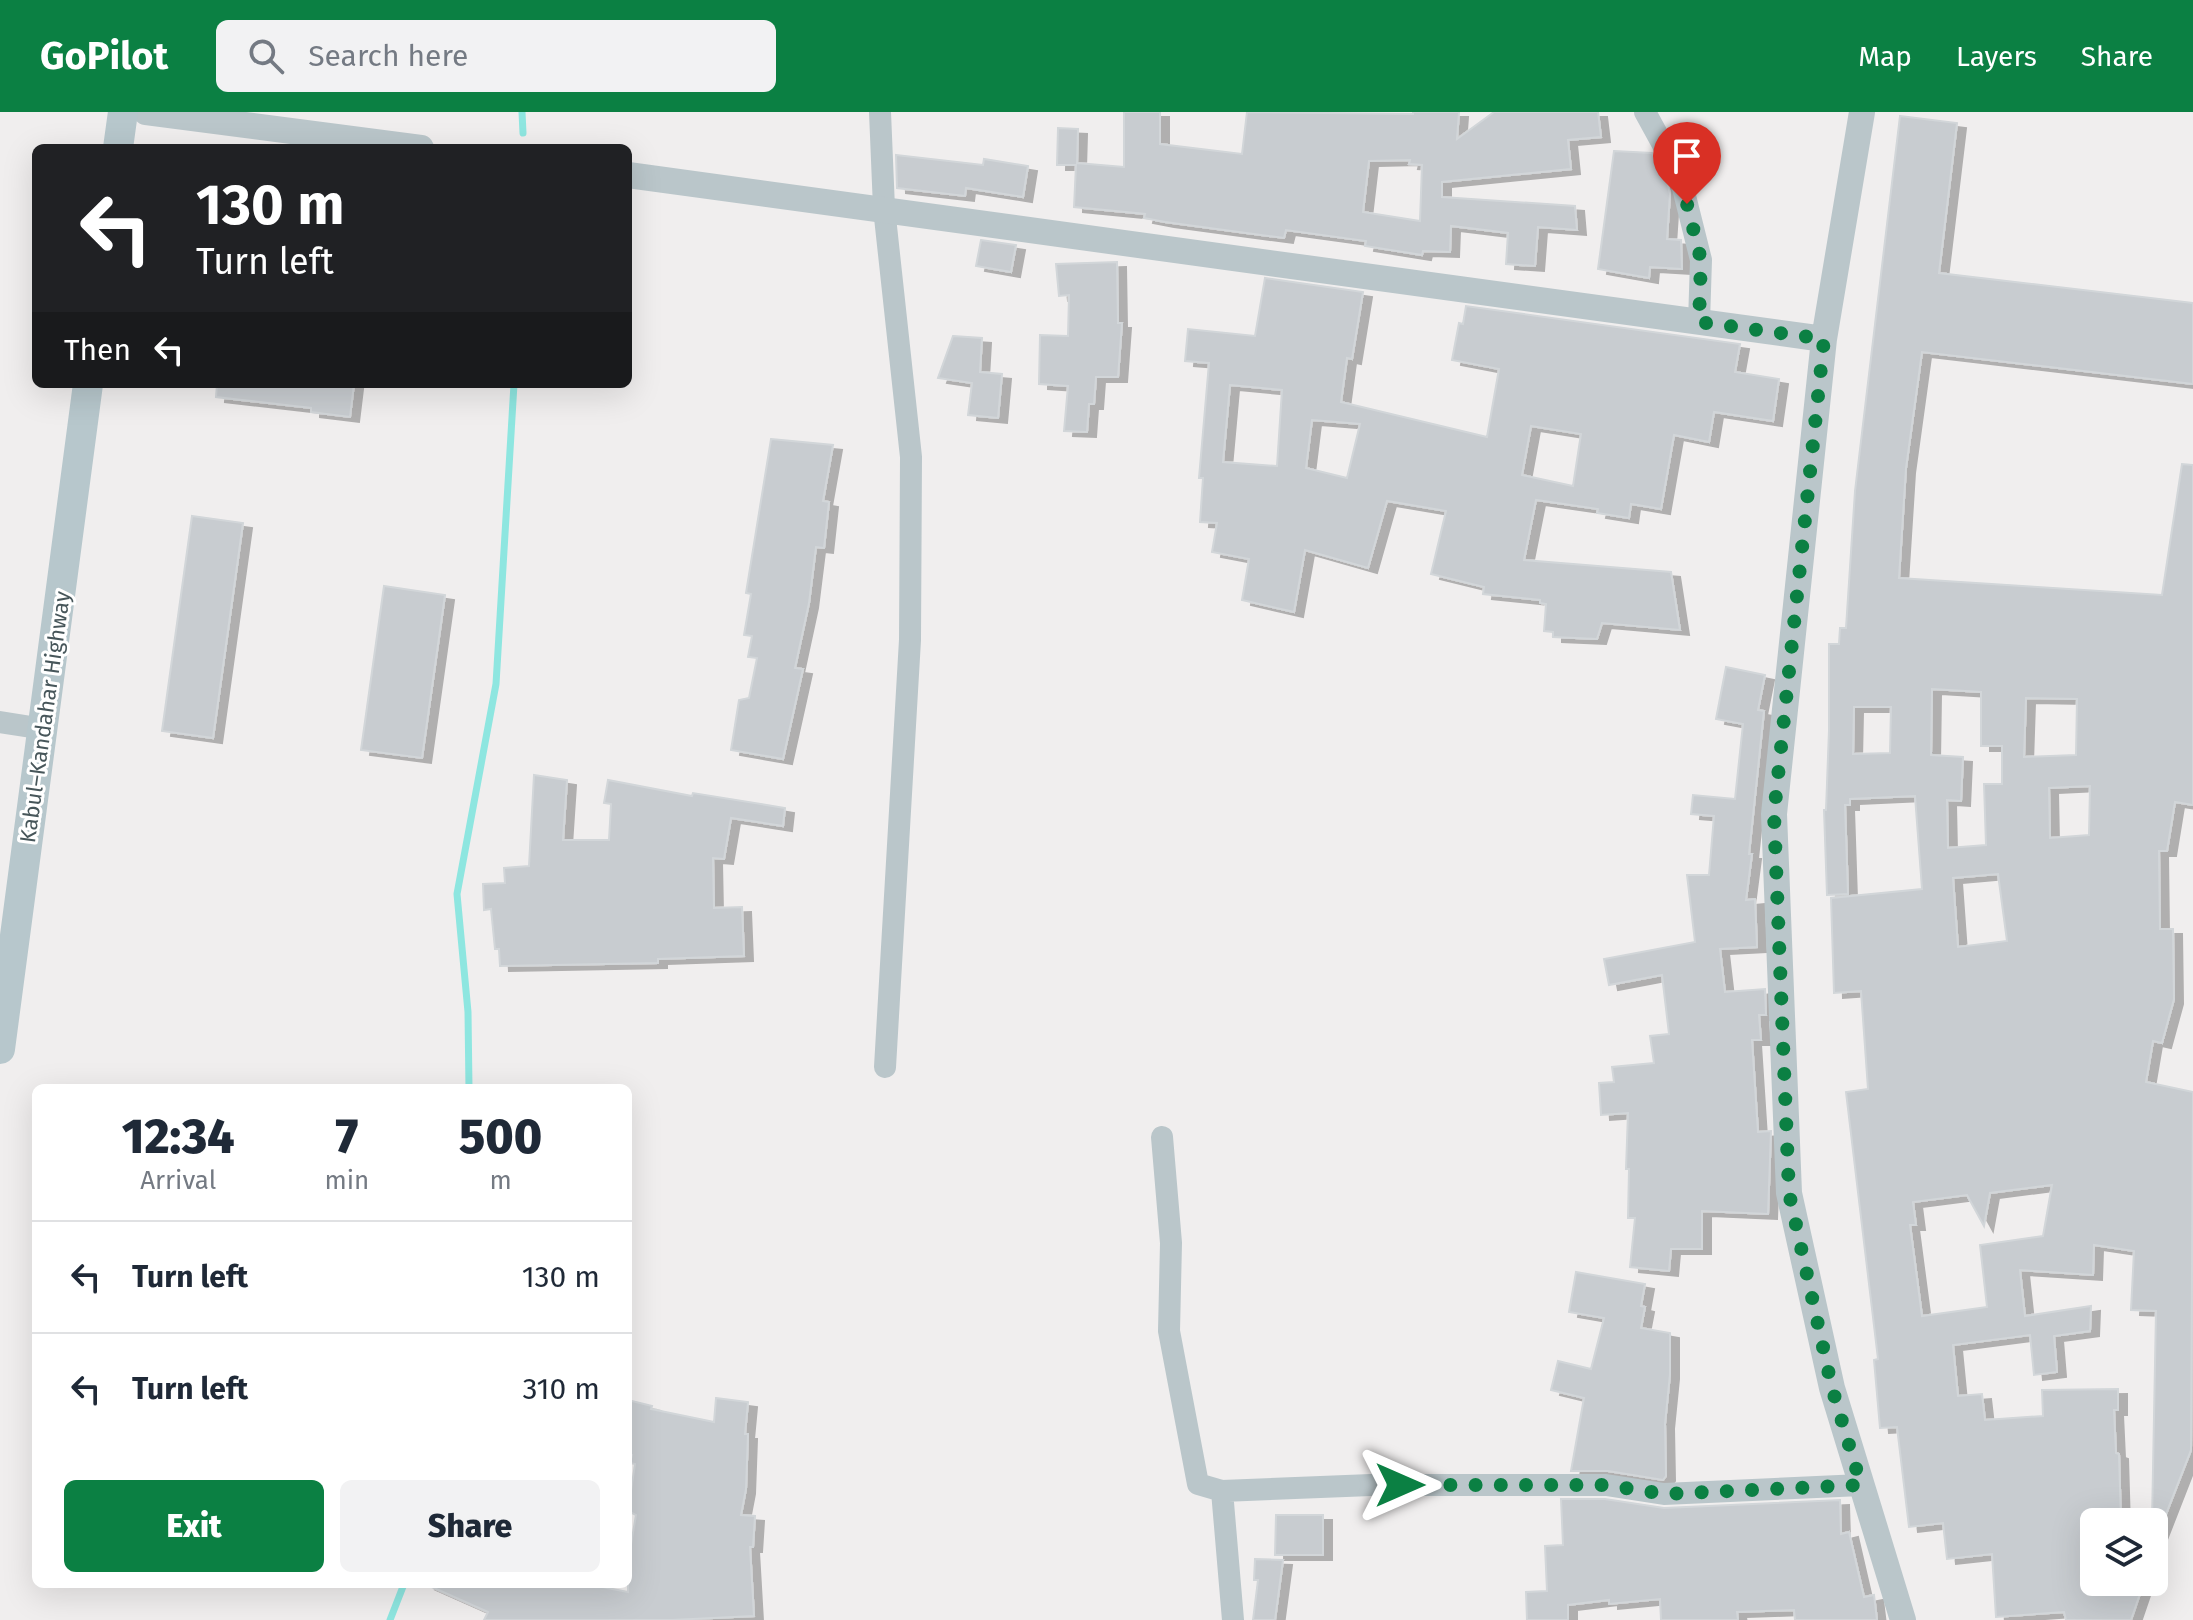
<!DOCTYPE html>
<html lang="en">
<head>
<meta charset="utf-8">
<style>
	body { margin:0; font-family:"Fira Sans",sans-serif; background:#f2f2f3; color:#1f2937; height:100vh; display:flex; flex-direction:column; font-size:30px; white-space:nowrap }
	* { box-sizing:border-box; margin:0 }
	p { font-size:26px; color:#747a83 }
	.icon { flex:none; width:44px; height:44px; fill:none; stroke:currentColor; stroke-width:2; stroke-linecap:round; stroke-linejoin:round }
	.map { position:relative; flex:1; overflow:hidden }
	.details { position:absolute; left:32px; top:972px; width:600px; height:504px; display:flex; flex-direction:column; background:#fff; border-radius:12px; box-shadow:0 8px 32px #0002 }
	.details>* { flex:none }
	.top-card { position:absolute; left:32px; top:32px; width:600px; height:244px; border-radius:12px; box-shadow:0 8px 32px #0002; background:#202124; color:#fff; overflow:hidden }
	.tools { position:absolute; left:2080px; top:1396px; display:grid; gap:16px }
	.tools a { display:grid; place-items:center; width:88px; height:88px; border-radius:12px; background:#fff; box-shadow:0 8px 32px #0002; font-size:40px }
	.pin { position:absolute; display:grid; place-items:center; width:68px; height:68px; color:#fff; margin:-82px -34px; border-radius:50% 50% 50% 0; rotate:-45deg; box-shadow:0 0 8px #0007 }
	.pin .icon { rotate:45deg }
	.me { position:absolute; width:88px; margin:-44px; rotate:90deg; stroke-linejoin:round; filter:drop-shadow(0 0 6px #0008) }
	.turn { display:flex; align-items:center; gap:28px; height:168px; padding:0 32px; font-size:36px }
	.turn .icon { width:104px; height:104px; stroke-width:2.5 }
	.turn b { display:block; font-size:56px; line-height:68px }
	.then { display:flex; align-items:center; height:76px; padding:0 32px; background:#0003; gap:16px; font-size:30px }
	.eta { display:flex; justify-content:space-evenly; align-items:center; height:136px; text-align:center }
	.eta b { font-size:48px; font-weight:800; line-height:56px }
	.primary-button { display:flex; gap:16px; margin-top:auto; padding:16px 32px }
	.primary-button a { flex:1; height:92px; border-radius:12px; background:#0b8043; color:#fff; font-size:32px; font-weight:800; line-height:92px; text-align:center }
	.primary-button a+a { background:#f2f2f3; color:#1f2937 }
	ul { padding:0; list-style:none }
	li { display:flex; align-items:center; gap:24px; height:112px; padding:0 32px; border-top:2px solid #e0e1e3 }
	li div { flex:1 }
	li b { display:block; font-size:30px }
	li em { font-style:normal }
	header { display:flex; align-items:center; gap:48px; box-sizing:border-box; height:112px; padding:0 40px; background:#0b8043; color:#fff }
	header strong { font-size:38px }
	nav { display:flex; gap:44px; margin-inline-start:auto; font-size:28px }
	.search { width:560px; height:72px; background:#f2f2f3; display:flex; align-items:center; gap:20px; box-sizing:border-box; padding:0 28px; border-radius:12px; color:#747a83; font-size:30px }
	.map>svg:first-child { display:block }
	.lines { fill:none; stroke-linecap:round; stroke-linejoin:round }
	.stream { stroke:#8ee6e0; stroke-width:7 }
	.building { fill:#c8ccd0; stroke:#d2d6d9; stroke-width:2; fill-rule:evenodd; filter:url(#shadow) }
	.minor { stroke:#bac6ca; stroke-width:22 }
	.tertiary { stroke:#bac6ca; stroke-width:26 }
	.secondary { stroke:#b7c7cc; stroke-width:30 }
	.route { stroke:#0b8043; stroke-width:14; stroke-dasharray:0 25.2 }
	.labels { text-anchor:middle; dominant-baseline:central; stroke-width:6; stroke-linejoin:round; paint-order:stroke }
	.street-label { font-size:22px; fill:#47565a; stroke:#fff }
</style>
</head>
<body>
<header>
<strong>GoPilot</strong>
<div class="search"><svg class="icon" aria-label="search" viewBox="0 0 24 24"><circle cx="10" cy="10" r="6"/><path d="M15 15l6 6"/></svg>Search here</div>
<nav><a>Map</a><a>Layers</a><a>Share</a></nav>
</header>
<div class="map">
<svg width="2193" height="1508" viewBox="0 0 2193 1508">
	<defs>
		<filter id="shadow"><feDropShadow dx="9" dy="5" stdDeviation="0" flood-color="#0004"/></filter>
	</defs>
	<rect width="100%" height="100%" fill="#f0eeee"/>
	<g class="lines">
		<!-- stream -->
		<path class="stream" d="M522,0L523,21
			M469,976L468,900L457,782L496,572L514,272
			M390,1508L404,1472"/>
	</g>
	<!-- building -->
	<path class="building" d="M1124,0H1160V32L1242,42L1247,0L1413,2V0H1459L1457,27L1494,0H1598L1601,25L1568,28L1571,57L1442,70V85L1575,94L1577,118L1538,115L1535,154L1506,152L1508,121L1451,114L1450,140L1423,139L1422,143L1365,134L1366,129L1286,118L1284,126L1165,110L1144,106L1145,102L1074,95L1076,53H1057L1058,16L1078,17L1077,51L1124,55ZM1410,48L1409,52L1422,53L1420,109L1363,100L1369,49Z
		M1900,4L1957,11L1939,161L2193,191V272L1922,240L1906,356L1899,466L2162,483L2182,352L2193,353V693L2175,690L2167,739H2159L2160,817H2173L2174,887L2162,931L2153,929L2146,970L2193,980L2191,1338L2154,1433L2152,1410L2156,1199L2131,1198L2134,1139L2094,1133L2093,1163L2020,1158L2025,1204L2091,1194L2090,1219L2054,1224L2057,1260L2034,1263L2030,1223L1953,1233L1958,1284L1982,1282L1985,1308L2043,1304L2042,1278L2118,1277V1298H2114L2116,1341L2119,1342L2121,1410H2094V1470H2144L2131,1508H2066L2064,1500L1996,1505L1992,1442L1947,1447L1943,1411L1909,1415L1897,1315L1880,1316L1874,1248L1878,1247L1846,980L1868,977L1861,879L1834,881L1831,786L1922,777L1915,684L1850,687V693H1845L1848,782L1827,783L1824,698H1826L1829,618V532H1839L1840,516H1846L1855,379ZM1932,577L1981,580V634H2002V672H1984L1986,733L1948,736L1947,688L1961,689L1963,645L1931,643ZM2026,586L2077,587L2076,643L2024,645ZM1854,595H1891L1890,641L1853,642ZM2090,674L2089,723L2050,726L2049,676ZM1998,762L2007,829L1958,835L1953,766ZM2052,1073L2043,1124L1980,1133L1987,1195L1922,1204L1910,1113H1916L1913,1090L1967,1083L1984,1114L1990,1081Z
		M1614,39L1652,41L1667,69L1670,82L1667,127L1681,128L1682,157L1650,155L1649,166L1598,157Z
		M896,43L983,53L984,47L1028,54L1023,85L966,76L965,84L897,76Z
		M981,128L1016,133L1011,160L976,154Z
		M1117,150L1118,211H1122L1118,265H1096L1094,292H1089L1087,320L1064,319L1068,274L1039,272L1040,223L1068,224L1069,183L1059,184L1056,152Z
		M1265,166L1363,180L1352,247L1347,246L1341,290L1487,325L1499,257L1452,248L1459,211L1463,212L1466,194L1740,232L1735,260L1779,267L1773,309L1714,300L1709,330L1674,323L1661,397L1631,392L1629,406L1597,401L1598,397L1536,388L1524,448L1671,460L1680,518L1602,511L1597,527L1553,525V520L1544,519L1546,492L1540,491V488L1483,482L1484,475L1431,462L1446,399L1387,389L1368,456L1305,438L1294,500L1242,488L1249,447L1212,440L1217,411L1200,410L1203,366H1199L1209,251L1185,249L1188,217L1255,224ZM1230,273L1282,278L1277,354L1223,350ZM1312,308L1360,312L1347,366L1306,356ZM1531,314L1581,322L1573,374L1522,363Z
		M953,224L982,226L980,260L1002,262L998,306L968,303L972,271L938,266Z
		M217,272H354L350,305L311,300V296L216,285Z
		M771,327L833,333L823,389L829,390L824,436L816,435L809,491L795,556L803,557L783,647L731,638L739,588L749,586L757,546L748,545L752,524L744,523L751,482L746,481Z
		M192,404L243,411L213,626L162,619Z
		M384,474L445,483L422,646L361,638Z
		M1726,555L1765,563L1758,598L1764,599L1749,742H1752L1746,788L1755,787L1757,835L1720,837L1725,880L1765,877L1766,903H1759L1761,928H1752L1758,1020L1771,1019L1768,1102L1702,1099V1137H1671L1669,1159L1630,1155L1635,1106H1628L1629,1057H1626L1628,1001L1601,1003L1599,971L1614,970L1612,955L1654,951L1650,924L1669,922L1662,863L1609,873L1604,847L1695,830L1687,763H1709L1714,704L1691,702L1693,683L1735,687L1743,612L1716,607Z
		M534,663L567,668L563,728H609L611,692L604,691L608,668L692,684L693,681L785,696L783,714L731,706L724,747L713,746L714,796L742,795L744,844L658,847V851L500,854L499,837H495L491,797L484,798L483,772L505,771L504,756L529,754Z
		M1576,1160L1645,1172L1641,1194L1645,1195L1641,1216L1670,1221V1262L1665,1312L1666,1364L1663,1368L1608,1359H1571L1584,1286L1551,1278L1558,1249L1591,1257L1604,1206L1569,1200Z
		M716,1286L748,1290L745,1322H748L746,1377L741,1403L755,1404L753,1435H750L754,1504L672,1508H484L488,1500L425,1472H587L628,1480V1450L636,1403L628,1399L635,1352L630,1351L632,1343L628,1342V1288L652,1294L651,1297L714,1310Z
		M1561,1387H1605L1664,1396L1840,1388L1841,1422L1849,1420L1864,1485L1874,1483L1877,1508H1795L1794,1498L1737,1500L1738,1508H1661L1660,1487L1609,1492V1488L1568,1493V1508H1527L1526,1480L1547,1479L1545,1434L1563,1433Z
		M1276,1403H1323V1443H1275Z
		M1255,1447L1283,1448L1275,1508H1253L1258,1468H1254Z"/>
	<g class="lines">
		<!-- minor -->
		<path class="minor" d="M880,0L884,96L911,345L910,528L885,955
			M1645,0L1680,64L1701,148L1699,210
			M0,610L44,617
			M1162,1025L1171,1131L1169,1219L1198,1372L1222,1379L1371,1373H1606L1664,1382L1861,1373
			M1222,1379L1233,1508"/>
		<!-- tertiary -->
		<path class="tertiary" d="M146,0L421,36
			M1862,0L1824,227L1774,702L1789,1081L1832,1276L1903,1508
			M628,63L1824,227"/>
		<!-- secondary -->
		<path class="secondary" d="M118,36L123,0
			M0,937L88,272"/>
	</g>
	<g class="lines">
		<!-- route -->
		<path class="route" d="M1400,1373H1606L1664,1382L1861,1373L1832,1276L1789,1081L1774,702L1824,227L1699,210L1701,148L1687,92"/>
	</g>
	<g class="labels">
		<!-- street labels -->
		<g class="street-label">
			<text transform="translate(45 605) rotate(-82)">Kabul–Kandahar Highway</text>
		</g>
	</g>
</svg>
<div class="tools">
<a><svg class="icon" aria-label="layers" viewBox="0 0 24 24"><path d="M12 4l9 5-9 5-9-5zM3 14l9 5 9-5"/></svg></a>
</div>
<div class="pin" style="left:1687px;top:92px;background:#d93025"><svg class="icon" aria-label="arrive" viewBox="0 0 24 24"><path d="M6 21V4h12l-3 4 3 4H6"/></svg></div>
<svg class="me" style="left:1400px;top:1373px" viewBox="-20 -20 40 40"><path d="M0-17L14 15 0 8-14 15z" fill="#0b8043" stroke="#fff" stroke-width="4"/></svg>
<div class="top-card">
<div class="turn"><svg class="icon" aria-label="left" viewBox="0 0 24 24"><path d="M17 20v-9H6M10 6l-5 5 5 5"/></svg><div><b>130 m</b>Turn left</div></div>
<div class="then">Then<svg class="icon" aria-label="left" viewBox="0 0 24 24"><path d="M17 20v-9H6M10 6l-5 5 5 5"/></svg></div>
</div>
<section class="details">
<div class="eta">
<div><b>12:34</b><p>Arrival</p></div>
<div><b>7</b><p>min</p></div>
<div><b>500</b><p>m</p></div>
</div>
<ul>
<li><svg class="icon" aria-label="left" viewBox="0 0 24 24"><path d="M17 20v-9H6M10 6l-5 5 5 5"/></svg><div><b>Turn left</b></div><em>130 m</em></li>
<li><svg class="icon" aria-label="left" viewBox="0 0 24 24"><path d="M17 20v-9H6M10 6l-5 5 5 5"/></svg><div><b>Turn left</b></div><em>310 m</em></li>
</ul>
<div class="primary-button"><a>Exit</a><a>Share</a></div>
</section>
</div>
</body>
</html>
